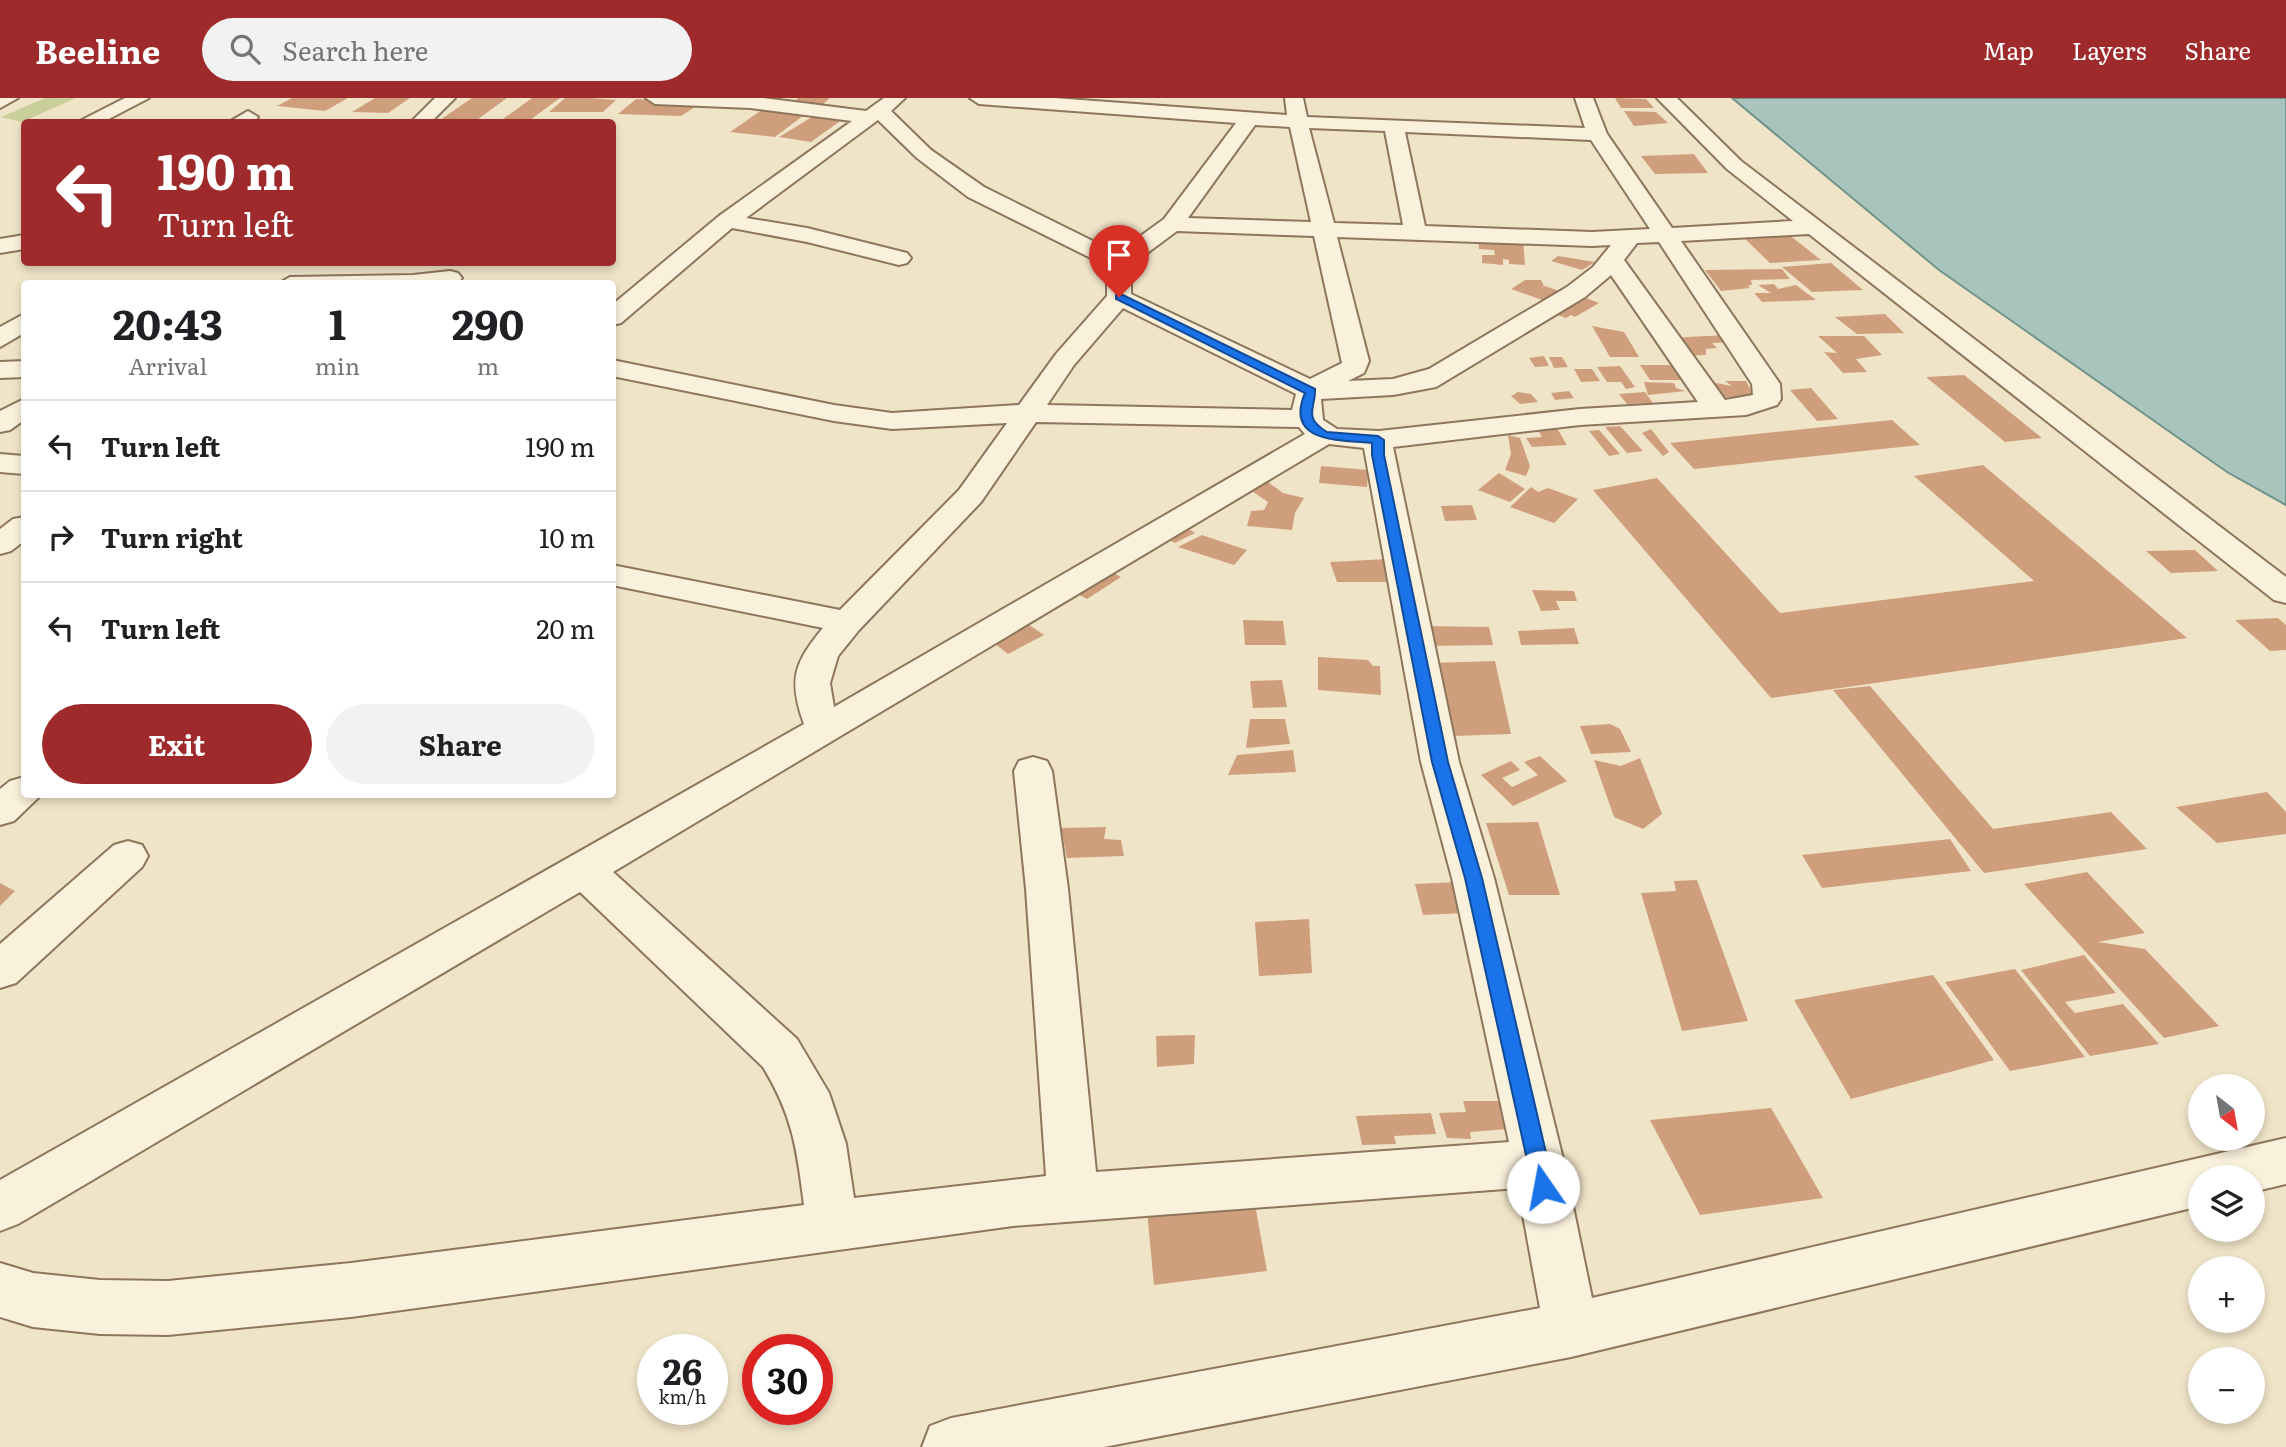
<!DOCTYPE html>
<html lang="en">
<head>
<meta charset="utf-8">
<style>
	body { margin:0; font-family:Literata,serif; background:#f2f2f2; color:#202124; height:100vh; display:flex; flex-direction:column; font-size:26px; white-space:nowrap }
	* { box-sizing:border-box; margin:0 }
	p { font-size:23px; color:#757577 }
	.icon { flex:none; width:38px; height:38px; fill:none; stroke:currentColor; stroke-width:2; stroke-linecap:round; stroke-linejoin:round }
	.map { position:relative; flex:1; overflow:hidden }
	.details { position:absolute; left:21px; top:182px; width:595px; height:518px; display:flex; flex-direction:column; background:#fff; border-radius:7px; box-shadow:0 4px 10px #0003 }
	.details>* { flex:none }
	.hud { position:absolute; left:21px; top:21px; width:595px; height:147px; border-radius:7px; box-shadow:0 4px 10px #0003; background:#9e2a2b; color:#fff; overflow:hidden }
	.needle { width:46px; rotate:149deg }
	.buttons { position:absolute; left:2188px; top:976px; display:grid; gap:14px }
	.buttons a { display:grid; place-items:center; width:77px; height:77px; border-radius:50%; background:#fff; box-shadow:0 4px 10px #0003; font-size:35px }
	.speed { position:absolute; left:637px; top:1236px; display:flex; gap:14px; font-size:35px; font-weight:700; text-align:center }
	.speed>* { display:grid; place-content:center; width:91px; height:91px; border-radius:50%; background:#fff; box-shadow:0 4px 10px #0003; line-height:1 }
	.speed small { font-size:18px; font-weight:400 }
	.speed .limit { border:10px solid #d22; background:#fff; color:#111 }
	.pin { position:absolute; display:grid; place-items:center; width:60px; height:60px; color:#fff; margin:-72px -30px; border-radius:50% 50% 50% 0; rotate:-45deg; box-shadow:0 0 7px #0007 }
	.pin .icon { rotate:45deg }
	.me { position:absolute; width:77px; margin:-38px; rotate:348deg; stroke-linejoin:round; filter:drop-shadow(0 0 5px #0008) }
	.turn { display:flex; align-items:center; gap:24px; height:147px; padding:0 21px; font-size:32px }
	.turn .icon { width:91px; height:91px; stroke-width:2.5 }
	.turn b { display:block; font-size:49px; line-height:60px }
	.eta { display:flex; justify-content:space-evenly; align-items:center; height:119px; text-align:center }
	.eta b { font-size:42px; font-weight:700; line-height:49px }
	.action { display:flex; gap:14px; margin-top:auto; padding:14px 21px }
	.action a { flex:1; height:80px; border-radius:42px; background:#9e2a2b; color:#fff; font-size:28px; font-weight:700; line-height:80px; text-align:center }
	.action a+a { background:#f2f2f2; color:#202124 }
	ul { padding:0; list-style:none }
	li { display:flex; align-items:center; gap:21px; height:91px; padding:0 21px; border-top:2px solid #e0e0e0 }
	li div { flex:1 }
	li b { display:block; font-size:26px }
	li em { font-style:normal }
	header { display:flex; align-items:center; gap:42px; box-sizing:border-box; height:98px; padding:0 35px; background:#9e2a2b; color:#fff }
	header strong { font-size:33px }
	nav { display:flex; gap:38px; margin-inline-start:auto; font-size:24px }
	.search { width:490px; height:63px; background:#f2f2f2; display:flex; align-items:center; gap:18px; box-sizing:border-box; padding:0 24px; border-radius:38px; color:#757577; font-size:26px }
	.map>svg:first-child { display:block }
	.green { fill:#c9cf9b }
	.water { fill:#a9c4bc; stroke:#6f938a; stroke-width:2 }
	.building { fill:#cf9f7d }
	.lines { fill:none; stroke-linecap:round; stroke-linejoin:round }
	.minor-casing { stroke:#8d765c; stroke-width:4 }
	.minor { fill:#faf1dc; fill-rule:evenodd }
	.route { fill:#1a73e8; stroke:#114b97; stroke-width:2 }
</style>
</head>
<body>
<header>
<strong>Beeline</strong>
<div class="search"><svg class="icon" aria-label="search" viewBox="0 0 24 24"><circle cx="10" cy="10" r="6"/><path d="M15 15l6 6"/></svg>Search here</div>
<nav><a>Map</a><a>Layers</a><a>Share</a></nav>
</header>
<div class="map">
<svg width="2286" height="1349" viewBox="0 0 2286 1349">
	<rect width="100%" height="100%" fill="#f0e4c8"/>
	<!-- green -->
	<path class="green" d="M45,0H76L22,24L1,19Z"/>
	<!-- water -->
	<path class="water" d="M1732,0H2286V407L2227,374L1939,172Z"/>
	<!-- building -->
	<path class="building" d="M292,0H348L325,13L277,8Z
		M375,0H410L388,15L352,14Z
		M472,0H507L474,24H437Z
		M532,0H560L530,22L503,21Z
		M565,0H591L616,2L603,14H549Z
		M798,0H830L822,7L794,4Z
		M1615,0L1646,1L1654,10H1621Z
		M636,1L701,5L681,18L618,16Z
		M766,9L808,14L775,39L730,34Z
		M1624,13L1656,14L1668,25L1634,28Z
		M817,16L843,21L811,44L779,39Z
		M1694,56L1708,75L1655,76L1641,58Z
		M1788,136L1821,162L1770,165L1744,140Z
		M1478,138L1523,141L1525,167L1509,166V162L1503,161V167L1482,165V157H1495L1494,152L1479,151Z
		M1558,158L1595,164L1582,172L1551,163Z
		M1831,165L1863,192L1812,194L1782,169Z
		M1782,171L1790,181L1751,182L1752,187H1748L1750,190L1721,193L1705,172Z
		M1525,182H1541L1544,188L1539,192L1545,188L1562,194L1548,204L1511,191Z
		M1774,186L1778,191L1796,187L1816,202L1762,204L1754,195H1771L1758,187Z
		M1578,197L1599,205L1575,219L1571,217L1566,220L1549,214Z
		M1885,216L1904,235L1857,236L1835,219Z
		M1592,228L1624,234L1639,259H1610Z
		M1726,237L1732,244L1712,245L1717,250L1706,251V257L1683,258L1668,240Z
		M1818,238H1864L1882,257L1856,261L1867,274L1843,275L1824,254L1837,255Z
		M1544,258L1549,268L1535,269L1529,260Z
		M1549,259H1562L1568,269L1554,270Z
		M1640,267H1673L1685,282H1650Z
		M1620,268L1635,289L1626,291L1621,284H1607L1597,269Z
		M1574,271H1592L1600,283L1581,284Z
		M1964,277L2042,340L2005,344L1926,279Z
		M1725,283H1746L1755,300L1719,299L1711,284L1732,288Z
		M1644,284L1674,285L1676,290L1686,293L1648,297Z
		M1811,290L1838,321L1817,323L1790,292Z
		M1569,293L1574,300L1555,302L1551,295Z
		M1518,294L1531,296L1538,304L1520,306L1511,298Z
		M1645,294L1653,305L1627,306L1619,296Z
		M1892,322L1920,347L1694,371L1670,345Z
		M1555,327L1567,347L1532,349L1526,340L1542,339L1539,334H1525L1521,329Z
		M1620,328L1643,353L1627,355L1605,329Z
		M1651,331L1669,354L1663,358L1642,335Z
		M1599,332L1620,356L1609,358L1589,333Z
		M1508,337L1520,340L1530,368L1526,378L1505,372L1511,356Z
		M1983,367L2187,540L1771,600L1593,392L1657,380L1780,515L2034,483L1914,378Z
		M1321,368L1368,372L1367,389L1319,385Z
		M1499,375L1525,391L1510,404L1478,392Z
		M1264,381L1283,395L1304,400L1295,415L1292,432L1247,428L1251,413L1264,412L1268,404L1246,389Z
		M1531,389L1538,394L1548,390L1578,401L1554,425L1510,409Z
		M1472,407L1477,422L1445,423L1441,408Z
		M1181,426L1195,435L1175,445L1159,437Z
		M1202,437L1247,452L1234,467L1178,449Z
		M2195,452L2218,473L2171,475L2146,453Z
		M1387,461L1388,484H1337L1330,464Z
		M1106,471L1121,479L1087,501L1072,493Z
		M1532,492L1574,493L1577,503H1556L1560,512L1541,513Z
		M2278,520L2286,527V552L2270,553L2235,522Z
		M1243,522L1283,523L1286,547H1245Z
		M1025,524L1044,537L1008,556L990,542Z
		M1423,528L1489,529L1493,547L1430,548Z
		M1574,530L1579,546L1521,547L1518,533Z
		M1318,559L1368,562L1373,568H1380L1381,597L1318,592Z
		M1495,563L1511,636L1452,638L1431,565Z
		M1282,582L1287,609L1253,610L1250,583Z
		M1870,588L1993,731L2111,714L2147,751L1984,775L1833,592Z
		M1250,621H1285L1290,646L1246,650Z
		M1610,626L1620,631L1631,654L1591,656L1580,628Z
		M1293,652L1296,674L1228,677L1237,657Z
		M1540,658L1567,683L1513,708L1481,677L1511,663L1520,672L1502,680L1512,689L1538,677L1524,664Z
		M1640,660L1662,716L1643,731L1614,719L1594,662L1621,668Z
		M2267,694L2286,714V736L2217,745L2176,709Z
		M1538,724L1560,797H1509L1486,725Z
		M1106,729L1104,741L1121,742L1124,758L1067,760L1061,730Z
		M1950,741L1971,773L1822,790L1802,757Z
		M2087,774L2145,835L2098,844L2145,851L2219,928L2164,940L2024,786Z
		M1697,782L1748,923L1682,933L1641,795L1676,793L1674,783Z
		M1457,784L1465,815L1423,817L1415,786Z
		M0,785L15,793L0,808Z
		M1309,821L1312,875L1259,878L1255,824Z
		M2084,857L2116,895L2065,904L2075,915L2123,906L2159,946L2090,958L2021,872Z
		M2015,871L2085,959L2010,973L1945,884Z
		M1933,877L1994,962L1851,1001L1794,902Z
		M1195,937L1194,966L1157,969L1156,938Z
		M1463,1003H1505L1520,1030L1470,1034L1471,1041L1447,1040L1439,1015L1466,1014Z
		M1771,1010L1823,1100L1700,1117L1650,1022Z
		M1431,1015L1436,1036L1394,1038L1396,1046L1362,1047L1356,1018Z
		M1249,1073L1267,1173L1154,1187L1144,1082Z"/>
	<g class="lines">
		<defs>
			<path id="minor" d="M0,0H18L0,10Z
				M125,0H149L103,24H78Z
				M435,0H455L431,24H411Z
				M646,0H763L866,13L884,0H905L891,13L931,52L984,89L1117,155L1164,121L1236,25L979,6L970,0H1054L1287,17L1285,0H1303L1307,19L1585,30L1575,0H1593L1607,36L1672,130L1793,123L1727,71L1657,0H1677L1741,63L2286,479V505L2274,502L1809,136L1681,143L1780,286L1781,301L1777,307L1746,317L1580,327L1393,349L1459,664L1494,780L1564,1065L1592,1200L2286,1040V1086L2252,1094V1080H2200V1108L1571,1259L1104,1349H922L930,1328L951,1320L1540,1210L1518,1090L1013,1128L351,1219L168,1237L100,1236L33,1229L0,1219V1165L33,1175L100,1182L168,1183L351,1165L804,1107C797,1052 793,1018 763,969L580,794L18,1126L0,1133V1082L804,626C788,582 794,565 823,530L612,487V467L840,512L959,392L1007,325L892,331L834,323L612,278V262L834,307L892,315L1019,307L1056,256L1107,198V168L968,99L917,60L878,22L746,120L807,130L907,155L911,160L907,165L899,167L807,144L732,130L621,225L612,227V207L719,118L852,23L750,10L655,6ZM1255,27L1290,29L1311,124L1188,120ZM1309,30L1385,33L1403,127L1334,125ZM1405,34L1591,42L1650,131L1592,134L1425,128ZM1177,133L1314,138L1342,265L1310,281L1131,196V167ZM1337,139L1592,148L1611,147L1593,169L1567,189L1429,271L1393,281L1348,283L1364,275L1369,263ZM1659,144L1752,286L1753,297L1725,302L1624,162L1637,145ZM1611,177L1698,304L1580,311L1379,333L1337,331L1323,322L1321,301L1393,297L1436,289L1585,199ZM1123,210L1296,296L1292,312L1047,307L1074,267ZM1036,324L1299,329L1305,336L834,609L830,585L838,558L859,532L981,404ZM1329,346L1364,350L1421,664L1452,780L1509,1044L1096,1074L1068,791L1052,673L1047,663L1033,659L1019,663L1014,673L1026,791L1046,1078L854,1100L846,1046L829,995L797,941L613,774Z
				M248,13L258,19L255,23L229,24Z
				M24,137V151L0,155V141Z
				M450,173L458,175L462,180L458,185L278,186L290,179L413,177Z
				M24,216V235L0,249V229Z
				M24,263V279L0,280V264Z
				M24,301V322L10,332L0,334V313Z
				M0,356L24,358V376L0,374Z
				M24,419V443L11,453L0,456V431L13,421Z
				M24,679V696H42L14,723L0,727V691L10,683Z
				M128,743L142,747L148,758L142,769L16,885L0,890V846L114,747Z"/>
		</defs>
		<!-- minor casing -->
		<use href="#minor" class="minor-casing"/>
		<!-- minor -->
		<use href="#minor" class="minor"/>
	</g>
	<!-- route -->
	<path class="route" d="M1116,197H1123L1315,291C1316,310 1302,319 1327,334L1378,338L1384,342V357L1448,664L1482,780L1554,1089L1551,1096L1543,1099L1536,1096L1533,1089L1465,780L1432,664L1372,357V345C1340,342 1284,345 1305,295L1116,201Z"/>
</svg>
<div class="buttons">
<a><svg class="needle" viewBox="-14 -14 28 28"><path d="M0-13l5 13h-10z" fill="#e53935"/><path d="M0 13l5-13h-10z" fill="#757577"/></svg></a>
<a><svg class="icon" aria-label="layers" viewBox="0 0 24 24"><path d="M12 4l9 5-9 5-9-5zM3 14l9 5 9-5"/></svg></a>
<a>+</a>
<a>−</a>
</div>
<div class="speed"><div>26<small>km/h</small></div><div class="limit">30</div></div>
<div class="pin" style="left:1119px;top:199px;background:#d93025"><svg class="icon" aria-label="arrive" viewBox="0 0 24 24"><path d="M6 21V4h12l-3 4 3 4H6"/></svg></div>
<svg class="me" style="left:1543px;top:1089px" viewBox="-20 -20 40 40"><circle r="19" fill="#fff"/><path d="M0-13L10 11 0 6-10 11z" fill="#1a73e8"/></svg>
<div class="hud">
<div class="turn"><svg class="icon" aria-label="left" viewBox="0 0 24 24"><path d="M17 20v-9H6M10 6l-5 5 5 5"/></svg><div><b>190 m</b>Turn left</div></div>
</div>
<section class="details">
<div class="eta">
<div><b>20:43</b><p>Arrival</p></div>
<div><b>1</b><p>min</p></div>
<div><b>290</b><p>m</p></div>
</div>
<ul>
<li><svg class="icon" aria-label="left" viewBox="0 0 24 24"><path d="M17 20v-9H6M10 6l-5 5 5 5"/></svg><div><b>Turn left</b></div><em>190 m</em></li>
<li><svg class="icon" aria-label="right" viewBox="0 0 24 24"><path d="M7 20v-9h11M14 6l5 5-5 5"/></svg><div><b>Turn right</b></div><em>10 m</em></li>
<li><svg class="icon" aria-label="left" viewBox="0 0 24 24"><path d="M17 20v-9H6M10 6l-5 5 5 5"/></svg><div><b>Turn left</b></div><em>20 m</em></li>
</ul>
<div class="action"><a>Exit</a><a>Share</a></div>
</section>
</div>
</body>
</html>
